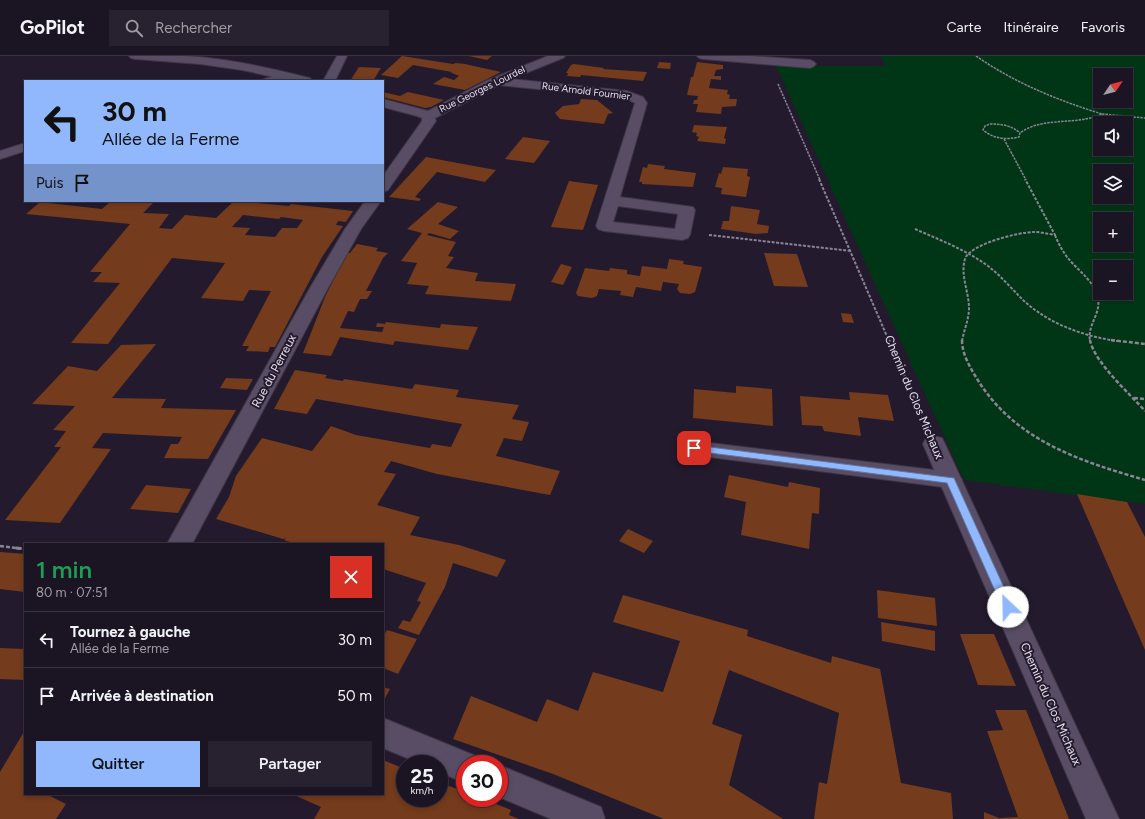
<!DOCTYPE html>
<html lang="fr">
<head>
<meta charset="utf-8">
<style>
	body { margin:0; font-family:Figtree,sans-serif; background:#28212f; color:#f1f3f6; height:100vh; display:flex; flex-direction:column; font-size:15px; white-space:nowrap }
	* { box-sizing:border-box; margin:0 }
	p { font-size:13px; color:#a09ea5 }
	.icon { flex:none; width:22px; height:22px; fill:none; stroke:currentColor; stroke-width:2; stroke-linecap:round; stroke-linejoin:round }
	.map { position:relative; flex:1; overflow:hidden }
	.side { position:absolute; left:24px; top:487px; width:360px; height:252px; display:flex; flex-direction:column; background:#1b1422; border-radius:0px; box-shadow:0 2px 6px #0003,0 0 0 1px #393340 }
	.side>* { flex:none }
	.hud { position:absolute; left:24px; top:24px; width:360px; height:122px; border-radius:0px; box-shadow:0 2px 6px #0003,0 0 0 1px #393340; background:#91b8fd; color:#111; overflow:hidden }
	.needle { width:26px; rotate:55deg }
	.fabs { position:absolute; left:1093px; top:12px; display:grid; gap:8px }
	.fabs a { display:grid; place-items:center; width:40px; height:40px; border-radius:0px; background:#1b1422; box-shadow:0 2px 6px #0003,0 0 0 1px #393340; font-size:20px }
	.speed { position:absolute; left:396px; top:699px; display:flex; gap:8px; font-size:20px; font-weight:700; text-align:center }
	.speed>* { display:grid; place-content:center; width:52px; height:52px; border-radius:50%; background:#1b1422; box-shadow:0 2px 6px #0003,0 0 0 1px #393340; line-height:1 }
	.speed small { font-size:10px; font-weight:400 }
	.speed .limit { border:6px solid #d22; background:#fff; color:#111 }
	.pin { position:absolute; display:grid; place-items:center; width:34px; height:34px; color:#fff; margin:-17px; border-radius:8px; box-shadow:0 2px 6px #0006 }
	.me { position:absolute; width:44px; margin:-22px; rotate:336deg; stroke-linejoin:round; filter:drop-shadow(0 0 3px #0008) }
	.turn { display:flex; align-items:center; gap:14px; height:84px; padding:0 12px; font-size:18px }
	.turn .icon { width:52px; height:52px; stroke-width:2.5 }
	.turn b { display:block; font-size:28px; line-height:34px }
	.then { display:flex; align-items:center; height:38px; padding:0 12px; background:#0003; gap:8px; font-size:15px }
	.round { display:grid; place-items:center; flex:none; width:42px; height:42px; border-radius:0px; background:#28212f }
	.head { display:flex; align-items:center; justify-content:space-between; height:68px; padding:0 12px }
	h1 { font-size:24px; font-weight:600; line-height:30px; color:#1e9e55 }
	.action { display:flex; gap:8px; margin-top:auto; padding:8px 12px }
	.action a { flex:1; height:46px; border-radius:0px; background:#91b8fd; color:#111; font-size:16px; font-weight:600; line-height:46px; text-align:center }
	.action a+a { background:#28212f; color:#f1f3f6 }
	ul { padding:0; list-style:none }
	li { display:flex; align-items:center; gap:12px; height:56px; padding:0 12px; border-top:1px solid #393340 }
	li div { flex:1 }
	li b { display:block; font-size:15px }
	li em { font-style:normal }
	header { display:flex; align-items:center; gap:24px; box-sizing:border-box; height:56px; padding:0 20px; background:#1b1422; border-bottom:1px solid #393340 }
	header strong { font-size:19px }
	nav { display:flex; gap:22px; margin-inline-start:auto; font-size:14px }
	.search { width:280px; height:36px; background:#28212f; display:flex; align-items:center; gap:10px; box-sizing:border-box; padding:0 14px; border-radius:0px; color:#a09ea5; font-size:15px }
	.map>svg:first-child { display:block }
	.green { fill:#003616; fill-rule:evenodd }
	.building { fill:#743b1c; fill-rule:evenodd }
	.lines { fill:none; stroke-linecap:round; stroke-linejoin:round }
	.lane-casing { stroke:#3e3545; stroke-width:2 }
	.street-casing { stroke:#3e3545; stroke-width:2 }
	.path-far3 { stroke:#8c8495; stroke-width:1.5; stroke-dasharray:2.5 1; stroke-linecap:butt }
	.path-far2 { stroke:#8c8495; stroke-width:2; stroke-dasharray:3 1.5; stroke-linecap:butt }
	.path-far1 { stroke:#8c8495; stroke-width:2.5; stroke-dasharray:4 2; stroke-linecap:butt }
	.path { stroke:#8c8495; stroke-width:3; stroke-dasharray:5 2.5; stroke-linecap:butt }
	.lane { fill:#584d64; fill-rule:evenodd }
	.street { fill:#584d64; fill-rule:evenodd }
	.route { fill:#91b8fd; stroke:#5e78a4 }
	.labels { text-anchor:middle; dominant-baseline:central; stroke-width:4; stroke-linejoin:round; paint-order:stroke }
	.far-street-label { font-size:10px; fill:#e6e0ed; stroke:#241a2e }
	.street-label { font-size:12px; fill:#e6e0ed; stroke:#241a2e }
</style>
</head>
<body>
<header>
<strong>GoPilot</strong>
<div class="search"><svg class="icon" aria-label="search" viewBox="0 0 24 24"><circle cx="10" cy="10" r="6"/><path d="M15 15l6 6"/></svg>Rechercher</div>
<nav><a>Carte</a><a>Itinéraire</a><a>Favoris</a></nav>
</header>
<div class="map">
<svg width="1145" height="763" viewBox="0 0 1145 763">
	<rect width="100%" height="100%" fill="#241a2e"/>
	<!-- green -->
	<path class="green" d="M880,0H1145V448L964,424L776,10H885ZM1100,19H1126V45H1100ZM1100,67H1126V93H1100ZM1100,115H1126V141H1100ZM1100,163H1126V189H1100ZM1100,211H1126V237H1100Z"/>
	<!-- building -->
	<path class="building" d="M402,0L453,8L456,7L465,8L501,16L465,34L433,28L444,21L454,24L459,20L450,16H452L413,9L398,22L381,19Z
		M468,0H492L487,4Z
		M659,6L671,7L670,13L657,12Z
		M697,6L723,9V13L716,14L714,20H721V24L711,23L709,32L728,34L727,38L730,39L729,43H737L736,50L722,51L721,58L696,56L698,48H693L694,44H697L698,40L687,39L691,21H693Z
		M574,8L604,12L603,13L647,16L643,25L581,19L580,21L567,20L568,17H566L571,9Z
		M359,11L381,12L373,25H350Z
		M383,36L400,40L408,36L444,44L431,51L425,52L383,41Z
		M581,43L597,44L613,57L608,58L604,68L560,63L555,57L563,50L579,48Z
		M694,69L727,71L724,82L726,83L725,88L697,85L699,81L696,80L697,77L692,76Z
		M523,81L550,85L534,107L505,103Z
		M426,101L447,105L496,114L485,126L437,116L415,141L421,143L419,145L389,141Z
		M648,108L665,110L664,113L696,117L693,131L642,128V126H639L643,111L647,112Z
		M723,111L748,113L747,120L750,121L746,141L721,138L722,132L715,131L719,117L721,118Z
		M569,125L598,129L583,174L551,171Z
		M111,145L153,147L143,157L169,158L159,172L172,173L185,159L216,162L234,145L289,150L291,148L353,155L346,166L338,165L336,169L343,170L322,201L275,291H270L268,296L246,295L249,290H242L271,235L249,234L243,245L201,242L225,207L172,202L108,288L71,287L120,227L93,226L102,216H90L130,168L26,158L40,146L102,153ZM243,159L279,163L281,161L303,164L297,172H282L275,181L245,179L250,172L232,171Z
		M438,146L458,151L438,168L459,175L450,183L429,177L427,179L456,186L448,200L454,201L446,212L478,217L475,225L516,228L511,245L425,238L429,230L407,228L417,207L401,205L422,177L407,173Z
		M731,150L760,154L757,168L769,170L768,177L756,178L721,173L723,165H729Z
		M357,188L378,192L376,195L388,197L383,202L366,235H372L367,243H360L354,256L348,255L340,272L382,276L384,271H376L377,267L385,268L386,266L440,272L441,268L478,271L468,294L395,285L393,289L340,281L331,300L303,297L325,241L347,197H350Z
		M764,197L797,198L808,231L774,230Z
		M669,203L684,205L683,208L702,211L695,236L690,238L680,237L677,233L679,228L663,226L661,235L636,231L633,241L620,239L621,235L599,233L597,240L592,242L578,240L576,237L585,212L609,215L610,212L627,214V218L640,220L642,210L667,213Z
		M561,208L572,211L563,229L551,226Z
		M841,257L851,258L854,267L843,266Z
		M156,288L112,342L166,343L161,352L236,354L208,403L164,402L171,388H178L182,381L103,377L92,392L111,393L60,467L5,464L61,391H54L66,375L53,374L75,350L32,348L68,310L97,315L121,289Z
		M295,314L327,319L325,322L343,325L344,323L412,333L415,328L459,334L456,341L519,349L512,363L529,366L522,385L504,382L496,400L560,415L550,439L437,418L391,405L384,416L396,418L377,449L420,461L410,479L459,489L506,504L497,521L453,507L445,531L419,579L398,572L403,564L410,566L421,546L417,545L426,527L383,513V488H296L284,484L286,482L283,483L216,463L229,441L236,420L262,382L312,395L331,370L356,379L430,392L432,388L451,391L462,368L316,343L307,358L274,353Z
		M226,322L253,323L247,334L220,332Z
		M736,330L772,333L773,370L693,362L694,333L736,337Z
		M849,336L888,339L894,365L858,361L861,380L824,375L822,370L802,369L800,340L850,344Z
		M729,419L788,431L789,426L820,432L819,458L812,457L809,493L741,479L746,446L724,441Z
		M146,429L191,433L178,457L130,453Z
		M1077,438L1127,446L1145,481V594Z
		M628,473L653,485L644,497L619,485Z
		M0,496L25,498V536L0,533Z
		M877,534L935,542L937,570L878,562Z
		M623,539L748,574L747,580L831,607L832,600L880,613L901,727L951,737L953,763H814L819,726L827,728L839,657L729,614L712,668L742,679L729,729L783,763H664L553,718L453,683L471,640L537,666L547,643L578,655L593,616L663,636L680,585L613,566Z
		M881,566L935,575V595L882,585Z
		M387,574L417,583L398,618L383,612V581Z
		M960,578H994L1016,630L978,629Z
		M0,592L25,593V624L0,623Z
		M383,631L390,633L383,646Z
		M995,654H1026L1069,763H984V756L999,762L1018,761L987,675L1003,674Z
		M25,674V738H46L66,748L56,763H0V716Z
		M383,704L405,713V742H439V726L465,736V742H481L511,754L509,759L519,763H314L321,751L292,738H383Z"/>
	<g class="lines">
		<defs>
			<path id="lane" d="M337,0H347L335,25H323Z
				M287,17L292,20L291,22L281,25H262L264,23Z
				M25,87V95L0,103V95Z
				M694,385L951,416L958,418L962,424L958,430L951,432L694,399L687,397L684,392L687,387Z"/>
			<path id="street" d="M129,0C148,0 166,0 184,0C227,2 269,12 310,22L312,25H292L242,14L200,8L135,3L131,2Z
				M548,0H565L563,2L511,23L627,35L643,41L647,47L620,141L693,151L695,154L690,179L688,182L682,184L604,175L598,173L596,170L635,47L625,42L499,29L435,62L436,65L388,134L383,136V120L422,65V62L417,60L383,51V43L428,55L488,24ZM618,150L678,158L675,173L613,166Z
				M697,0H749L810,4L814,6L816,8L814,10L810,12L703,3L699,2Z
				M365,145H381L361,173L328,232L192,488H167L310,232L345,173Z
				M934,380L942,382L945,388L1119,763H1086L923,388L926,382Z
				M383,662L476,700L479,708H465V727L439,716V708H421L383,692Z
				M499,709L601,751L605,763H551L499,741Z"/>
		</defs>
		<!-- lane casing -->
		<use href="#lane" class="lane-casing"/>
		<!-- street casing -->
		<use href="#street" class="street-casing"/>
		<!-- path-far3 -->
		<path class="path-far3" d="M976,0C1015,27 1057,44 1102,58C1076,70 1043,60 1020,77
			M778,28L820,124
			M1102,58L1145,62
			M990,68C1001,68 1011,69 1020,77L1019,81C1006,84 994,83 983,74L985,70Z
			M1004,83L1026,124"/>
		<!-- path-far2 -->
		<path class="path-far2" d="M819,123L889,285
			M915,173C940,184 966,194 988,210C1001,220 1012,233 1023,244C1049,268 1083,280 1117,285
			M709,179L851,195
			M1055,179C1058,187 1062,194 1067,201C1077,214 1095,225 1098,243C1101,258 1087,269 1090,285
			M962,285C964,274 969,263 969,252C969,236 960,219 965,203C970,188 1019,176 1034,176C1041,176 1048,178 1055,179L1025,123"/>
		<!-- path-far1 -->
		<path class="path-far1" d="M889,284L923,363
			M962,284C962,299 971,313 979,326C1017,385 1080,405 1145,424
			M1090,284C1094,306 1130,338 1145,355
			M1111,284L1145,288
			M1134,342L1145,343
			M0,490L25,493"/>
		<!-- path -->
		<path class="path" d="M16,492L25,493"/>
		<!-- lane -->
		<use href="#lane" class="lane"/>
		<!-- street -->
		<use href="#street" class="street"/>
	</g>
	<!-- route -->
	<path class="route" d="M694,389L954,422L1013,551L1012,555L1008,556L1004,555L947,427L694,395L689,392Z"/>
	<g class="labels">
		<!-- far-street labels -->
		<g class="far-street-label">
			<text transform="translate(482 33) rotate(-26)">Rue Georges Lourdel</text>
			<text transform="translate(586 35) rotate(7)">Rue Arnold Fournier</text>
		</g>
		<!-- street labels -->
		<g class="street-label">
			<text transform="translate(274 315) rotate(-62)">Rue du Perreux</text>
			<text transform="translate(914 341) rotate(67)">Chemin du Clos Michaux</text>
			<text transform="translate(1051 648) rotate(66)">Chemin du Clos Michaux</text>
		</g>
	</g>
</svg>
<div class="fabs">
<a><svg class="needle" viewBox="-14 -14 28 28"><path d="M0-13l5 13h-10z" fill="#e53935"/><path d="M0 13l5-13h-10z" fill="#a09ea5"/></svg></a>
<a><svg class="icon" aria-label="sound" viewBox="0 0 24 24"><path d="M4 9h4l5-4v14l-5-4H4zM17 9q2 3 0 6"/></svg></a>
<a><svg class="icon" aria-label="layers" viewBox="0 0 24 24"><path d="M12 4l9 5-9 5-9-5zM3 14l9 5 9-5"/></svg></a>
<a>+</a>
<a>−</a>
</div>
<div class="speed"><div>25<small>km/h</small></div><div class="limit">30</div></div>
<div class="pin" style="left:694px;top:392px;background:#d93025"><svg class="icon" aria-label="arrive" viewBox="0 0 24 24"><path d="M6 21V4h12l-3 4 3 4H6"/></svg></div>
<svg class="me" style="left:1008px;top:551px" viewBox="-20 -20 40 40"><circle r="19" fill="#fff"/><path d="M0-13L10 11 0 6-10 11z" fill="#91b8fd"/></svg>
<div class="hud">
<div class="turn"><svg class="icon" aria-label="left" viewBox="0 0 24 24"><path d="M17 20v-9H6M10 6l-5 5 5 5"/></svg><div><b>30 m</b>Allée de la Ferme</div></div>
<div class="then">Puis<svg class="icon" aria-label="arrive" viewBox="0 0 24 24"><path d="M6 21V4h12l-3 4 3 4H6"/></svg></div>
</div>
<section class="side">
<div class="head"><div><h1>1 min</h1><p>80 m · 07:51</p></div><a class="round" style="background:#d93025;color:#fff"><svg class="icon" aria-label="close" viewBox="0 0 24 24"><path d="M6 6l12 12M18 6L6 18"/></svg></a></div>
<ul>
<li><svg class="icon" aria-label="left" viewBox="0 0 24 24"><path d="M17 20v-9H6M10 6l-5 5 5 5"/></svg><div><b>Tournez à gauche</b><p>Allée de la Ferme</p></div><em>30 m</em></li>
<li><svg class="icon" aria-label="arrive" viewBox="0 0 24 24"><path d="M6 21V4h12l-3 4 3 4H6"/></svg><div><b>Arrivée à destination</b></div><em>50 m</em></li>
</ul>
<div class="action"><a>Quitter</a><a>Partager</a></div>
</section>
</div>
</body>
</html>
